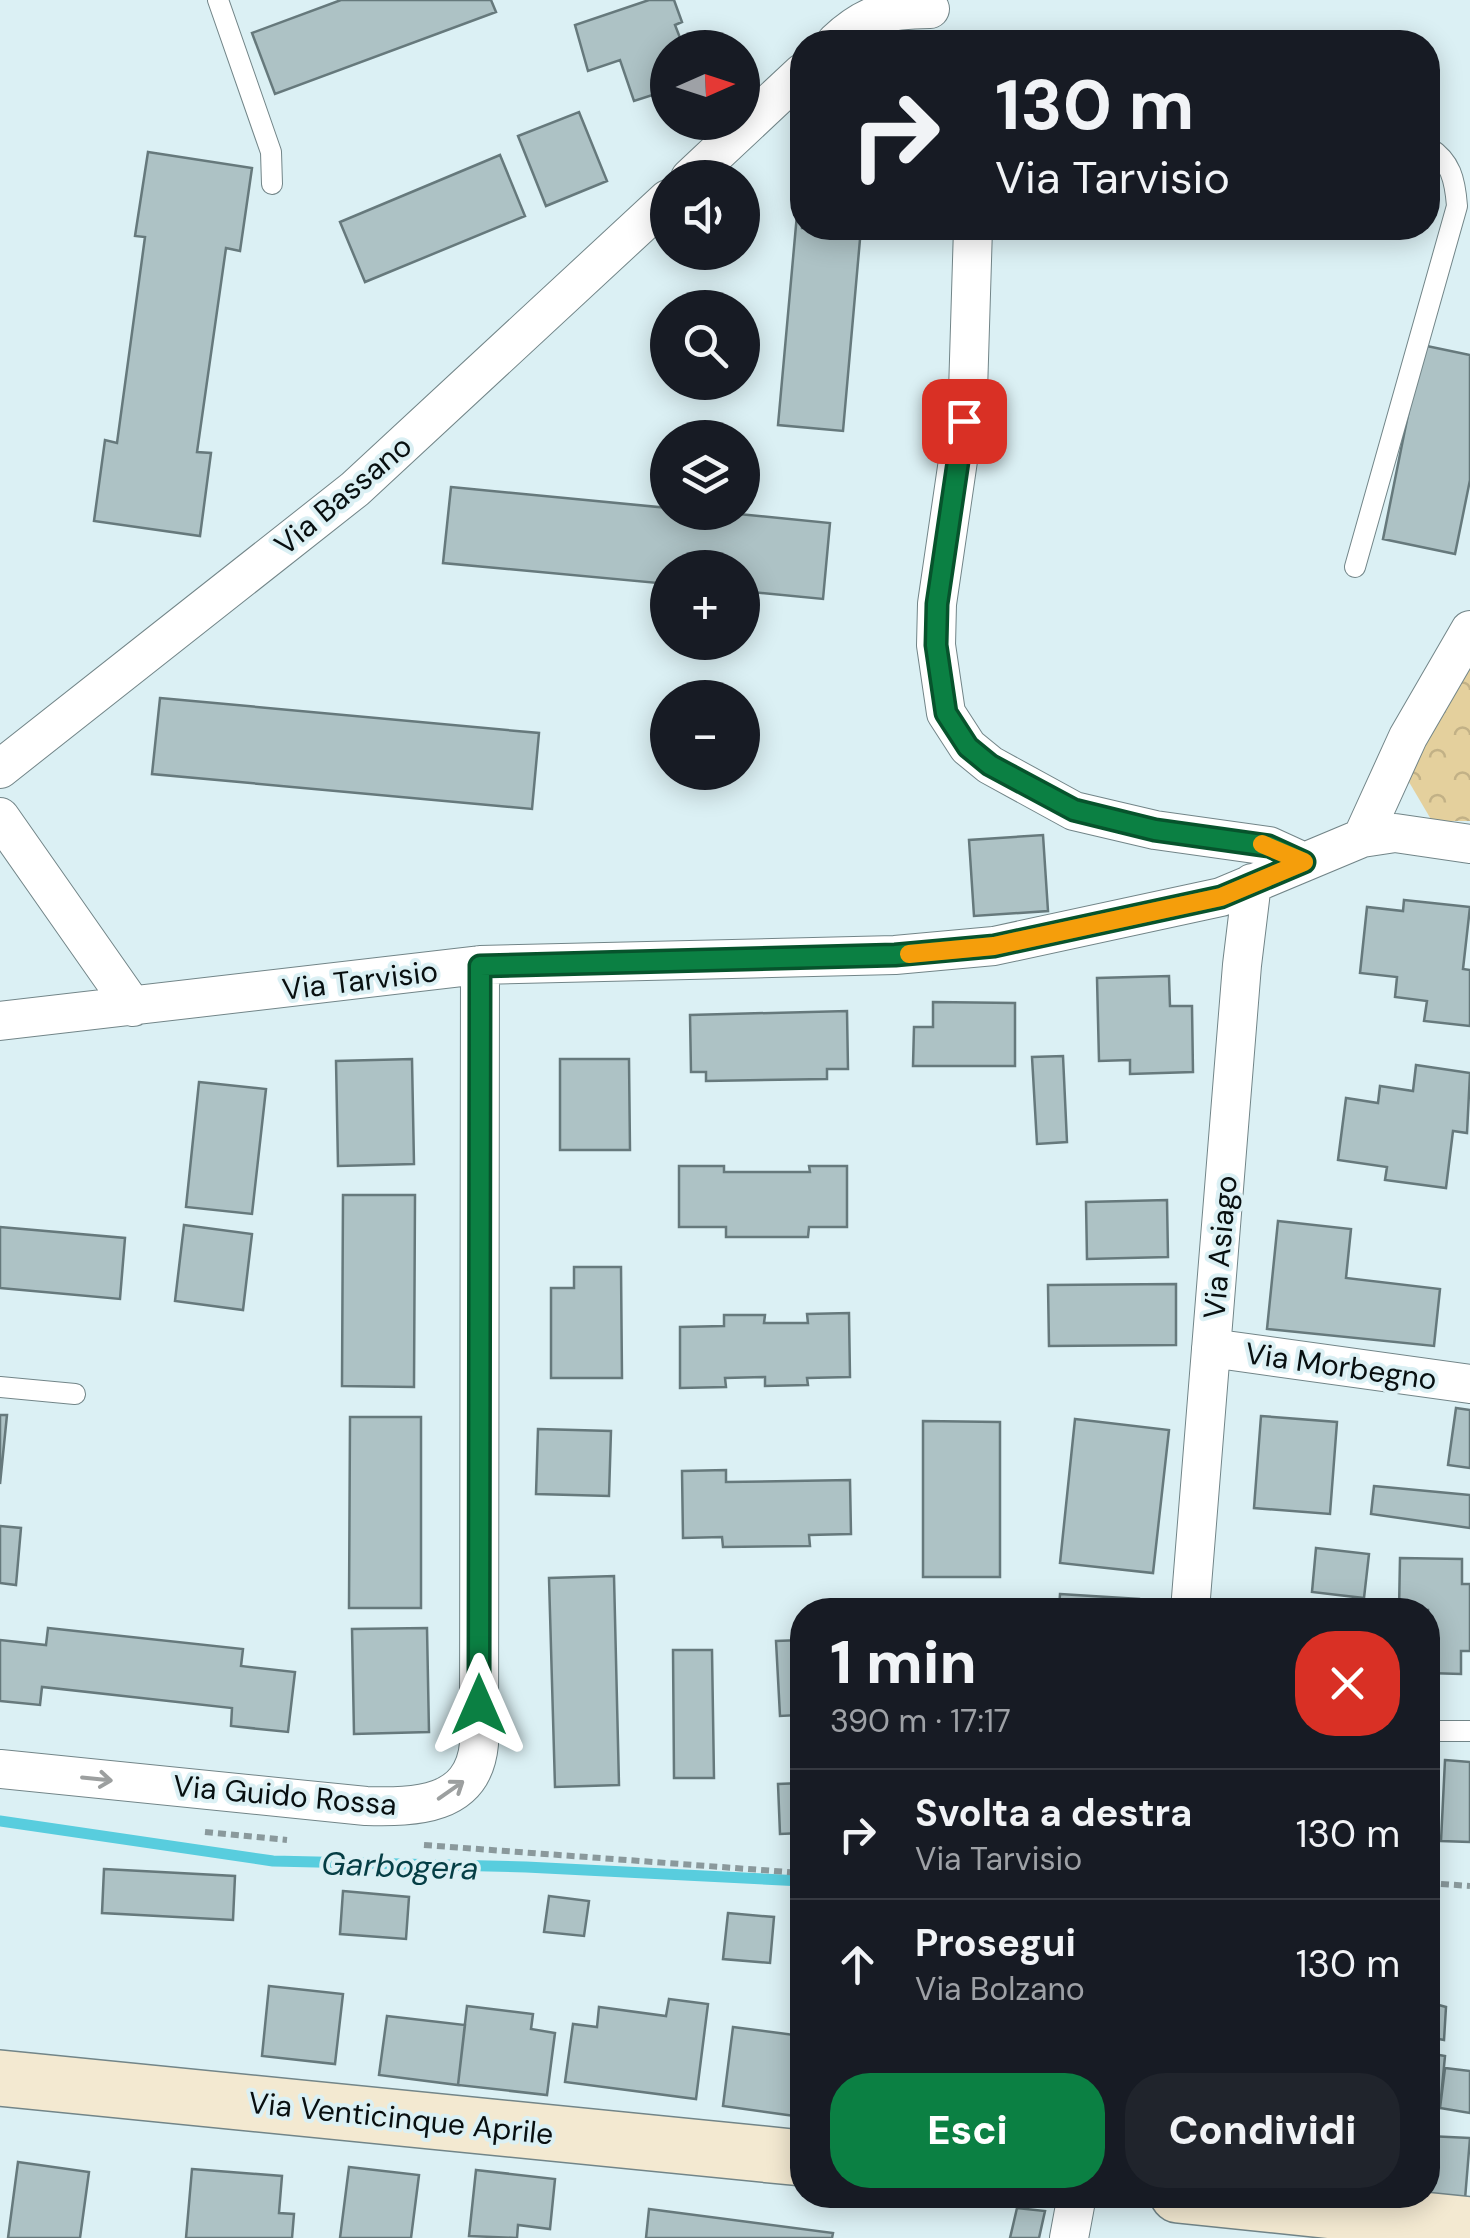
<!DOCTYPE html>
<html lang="it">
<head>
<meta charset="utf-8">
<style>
	body { margin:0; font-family:"DM Sans",sans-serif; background:#20242c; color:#f1f3f6; height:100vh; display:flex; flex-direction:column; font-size:38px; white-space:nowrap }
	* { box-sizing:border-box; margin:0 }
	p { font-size:32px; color:#9ea1a6 }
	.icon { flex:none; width:55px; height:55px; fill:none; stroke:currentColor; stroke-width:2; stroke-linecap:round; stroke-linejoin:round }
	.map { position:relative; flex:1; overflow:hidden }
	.sheet { position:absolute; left:790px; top:1598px; width:650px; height:610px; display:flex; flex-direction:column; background:#171b24; border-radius:40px; box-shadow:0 5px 25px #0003 }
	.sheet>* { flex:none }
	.guide { position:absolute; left:790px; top:30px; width:650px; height:210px; border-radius:40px; box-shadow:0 5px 25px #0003; background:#171b24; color:#f1f3f6; overflow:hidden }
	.needle { width:65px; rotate:87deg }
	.buttons { position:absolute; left:650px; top:30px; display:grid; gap:20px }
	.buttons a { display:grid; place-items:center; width:110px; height:110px; border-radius:50%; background:#171b24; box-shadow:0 5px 25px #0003; font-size:50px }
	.pin { position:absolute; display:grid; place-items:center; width:85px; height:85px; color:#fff; margin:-42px; border-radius:20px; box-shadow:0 5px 15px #0006 }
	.me { position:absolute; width:110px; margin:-55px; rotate:0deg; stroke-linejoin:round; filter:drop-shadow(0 0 8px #0008) }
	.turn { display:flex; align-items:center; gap:35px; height:210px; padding:0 40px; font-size:45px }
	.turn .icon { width:130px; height:130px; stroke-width:2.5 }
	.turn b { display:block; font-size:70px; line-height:85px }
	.round { display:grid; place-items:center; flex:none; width:105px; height:105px; border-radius:40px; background:#20242c }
	.overview { display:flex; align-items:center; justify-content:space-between; height:170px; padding:0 40px }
	h1 { font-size:60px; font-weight:800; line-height:75px }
	.button { display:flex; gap:20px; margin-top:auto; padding:20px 40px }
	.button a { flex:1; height:115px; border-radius:40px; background:#0b8043; color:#fff; font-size:40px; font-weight:800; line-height:115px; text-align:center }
	.button a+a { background:#20242c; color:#f1f3f6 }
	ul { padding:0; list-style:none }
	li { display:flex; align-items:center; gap:30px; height:130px; padding:0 40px; border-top:2px solid #363941 }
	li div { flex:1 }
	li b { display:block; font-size:38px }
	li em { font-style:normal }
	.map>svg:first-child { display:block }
	.forest { fill:url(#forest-crowns) }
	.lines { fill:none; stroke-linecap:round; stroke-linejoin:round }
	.stream { stroke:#58cdde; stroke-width:11 }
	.building { fill:#adc2c5; stroke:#66797c; stroke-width:2.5 }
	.lane-casing { stroke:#728588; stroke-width:22 }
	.street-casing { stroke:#728588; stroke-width:40 }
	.secondary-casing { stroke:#728588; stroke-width:58 }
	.path { stroke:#8a999c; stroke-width:6; stroke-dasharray:8 5; stroke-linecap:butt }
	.lane { stroke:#fff; stroke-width:20 }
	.street { stroke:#fff; stroke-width:38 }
	.secondary { stroke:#f3e9d1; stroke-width:55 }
	.oneway { stroke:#9c9f9f }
	.route-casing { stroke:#07532c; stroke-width:25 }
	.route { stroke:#0b8043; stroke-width:18 }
	.slow { stroke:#f59e0b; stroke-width:18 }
	.labels { text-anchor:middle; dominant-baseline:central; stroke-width:8; stroke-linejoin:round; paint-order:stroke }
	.street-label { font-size:30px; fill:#080f10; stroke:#dbf0f4 }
	.water-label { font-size:32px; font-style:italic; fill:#053e45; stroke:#dbf0f4 }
</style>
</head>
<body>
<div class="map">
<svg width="1470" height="2238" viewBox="0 0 1470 2238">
	<defs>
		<pattern id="forest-crowns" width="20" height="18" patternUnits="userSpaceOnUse" patternTransform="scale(2.5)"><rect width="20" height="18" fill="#e4d09d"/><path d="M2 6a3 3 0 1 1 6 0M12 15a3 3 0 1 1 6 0" fill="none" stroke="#c2b186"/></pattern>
	</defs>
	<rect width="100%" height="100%" fill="#dbf0f4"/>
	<!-- forest -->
	<path class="forest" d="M1470,664V821H1432L1409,782L1424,742Z"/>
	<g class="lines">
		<!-- stream -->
		<path class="stream" d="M0,1821L273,1861L526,1867L802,1881"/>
	</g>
	<!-- building -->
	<path class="building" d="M341,0H491L496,12L275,94L252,33Z
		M649,0H674L682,22L675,25L684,48H668V90L634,101L620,60L588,71L575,25Z
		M579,112L607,181L546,206L518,136Z
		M148,152L252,168L240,251L226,248L197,452L211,453L200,536L94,521L105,440L117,443L145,237L135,236Z
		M500,155L525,216L365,282L340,222Z
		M801,170L802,228H861L843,431L778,425Z
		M1422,345L1470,355V480L1455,554L1383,539Z
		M451,487L668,508V512H718L830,523L823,599L742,591V568H668V584L443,563Z
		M160,698L539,733L532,809L152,774Z
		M1043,835L1048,911L974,916L969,840Z
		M1404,900L1470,907L1463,969L1470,970V1026L1424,1021L1427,1001L1395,997L1397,977L1360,973L1367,907L1403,911Z
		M1169,976L1170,1006H1192L1193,1072L1130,1074V1060L1099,1061L1097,978Z
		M933,1002L1015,1003V1066H913L914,1027H933Z
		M847,1011L848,1069H827V1079L706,1081V1072H691L690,1015Z
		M1063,1056L1067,1142L1037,1144L1032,1057Z
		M412,1059L414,1164L338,1166L336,1061Z
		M560,1059H629L630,1150H560Z
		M1416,1065L1470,1073L1467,1133L1453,1131L1446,1188L1385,1180L1387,1167L1338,1160L1346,1098L1378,1103L1380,1086L1413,1091Z
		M199,1082L266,1089L252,1214L186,1207Z
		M679,1166H724V1172H810L809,1166H847V1227H809L808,1237H726V1227H679Z
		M343,1195H415L414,1387L342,1386Z
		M1167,1200L1168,1257L1087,1259L1086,1202Z
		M1278,1221L1351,1229L1346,1278L1440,1289L1434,1346L1267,1329Z
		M184,1225L252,1234L243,1310L175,1301Z
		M0,1227L125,1238L120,1299L0,1288Z
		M574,1267H621L622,1378H551V1288H574Z
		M1176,1284V1345L1049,1346L1048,1285Z
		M849,1313L850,1377L807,1378L808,1385L765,1386V1377L725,1378L726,1387L680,1388V1327L724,1326V1315H765L764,1323H808L807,1314Z
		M1456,1408L1470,1410V1468L1448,1465Z
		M0,1415H7L0,1484Z
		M1261,1416L1337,1422L1330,1514L1254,1508Z
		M350,1417H421V1608H349Z
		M1075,1419L1169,1430L1153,1573L1060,1563Z
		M923,1421L1000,1422V1577H923Z
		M538,1429L611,1431L609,1496L536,1494Z
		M726,1470V1482L850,1480L851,1534L809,1535L810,1546L723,1547L722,1537L683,1538L682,1471Z
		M1374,1486L1470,1495V1528L1371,1514Z
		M0,1526L21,1528L16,1585L0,1583Z
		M1316,1548L1369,1554L1364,1598L1312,1592Z
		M1400,1558L1462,1559V1584H1470V1651H1461V1674L1428,1673V1610H1399Z
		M614,1576L619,1785L555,1787L549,1578Z
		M1060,1594L1139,1599V1610H1059Z
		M1036,1604L1037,1610H929V1606Z
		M48,1628L243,1649L241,1666L295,1672L288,1732L231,1726L232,1708L42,1687L40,1705L0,1701V1640L46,1645Z
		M427,1628L429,1732L354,1734L352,1629Z
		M802,1640V1833L780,1834L778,1784L802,1783L798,1715L780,1716L776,1641Z
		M673,1650H712L714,1778H674Z
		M1445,1760L1470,1762V1842L1441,1841Z
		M104,1869L235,1876L233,1920L102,1913Z
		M343,1891L409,1897L406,1939L340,1934Z
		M549,1896L589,1901L584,1936L544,1932Z
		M728,1913L774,1917L770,1963L723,1959Z
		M269,1986L343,1994L335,2064L262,2056Z
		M669,1999L708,2004L696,2099L565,2082L573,2024L597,2027L599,2007L666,2016Z
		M1428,2002L1446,2007L1444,2040L1428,2037Z
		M467,2006L533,2014L531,2029L555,2033L547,2095L458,2085Z
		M387,2016L465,2025L458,2085L379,2075Z
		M733,2027L802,2036V2117L723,2106Z
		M1428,2053L1445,2056L1440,2108L1428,2106Z
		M1445,2068L1470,2071V2113L1440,2108Z
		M1428,2136L1470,2138L1465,2199L1428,2195Z
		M18,2162L89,2172L80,2238H8Z
		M349,2167L419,2175L411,2238H340Z
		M192,2169L282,2176L279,2213L294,2214L292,2238H186Z
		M476,2170L555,2179L550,2229L518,2225L517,2238L469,2236Z
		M1017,2208L1045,2211L1039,2238H1010Z
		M649,2209L833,2233L832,2238H646Z"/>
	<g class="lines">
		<defs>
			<path id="lane" d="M218,0L271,152L272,184
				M1355,567L1457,206C1455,180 1451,161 1428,147
				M0,1387L75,1394
				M1428,1731H1470"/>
			<path id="street" d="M836,42C868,12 886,10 930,9
				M690,178L802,73
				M973,228L968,392L937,604L936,645L946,713L968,747L990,765L1074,811L1155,830L1269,846L1304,862
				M0,769L355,489L668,199
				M0,817L133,1007
				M1362,838L1408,737L1470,630
				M0,1021L480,965L895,955L994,946L1221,897L1362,838L1395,833L1470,844
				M1211,1348L1470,1384
				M1190,1610L1242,965L1252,883
				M0,1769L366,1806C415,1807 473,1807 479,1744L480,965
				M1069,2238L1077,2195"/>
			<path id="secondary" d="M0,2078L802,2158
				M1178,2195L1470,2225"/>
		</defs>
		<!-- lane casing -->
		<use href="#lane" class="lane-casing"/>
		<!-- street casing -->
		<use href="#street" class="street-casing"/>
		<!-- secondary casing -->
		<use href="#secondary" class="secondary-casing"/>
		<!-- path -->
		<path class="path" d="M205,1832L287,1840
			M424,1845L802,1873
			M1428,1883L1470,1886"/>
		<!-- lane -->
		<use href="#lane" class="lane"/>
		<!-- street -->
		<use href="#street" class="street"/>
		<!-- secondary -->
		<use href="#secondary" class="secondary"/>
	</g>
	<!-- one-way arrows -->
	<defs><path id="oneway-shaft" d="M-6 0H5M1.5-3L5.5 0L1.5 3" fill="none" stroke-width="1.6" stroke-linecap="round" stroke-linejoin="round" transform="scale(2.5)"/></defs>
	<g class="oneway">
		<use href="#oneway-shaft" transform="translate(97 1779) rotate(6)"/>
		<use href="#oneway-shaft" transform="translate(451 1790) rotate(-35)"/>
	</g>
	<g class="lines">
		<defs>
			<path id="route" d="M479,1705L480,966L895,955L994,946L1221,897L1304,862L1269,846L1155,830L1074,810L990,765L968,747L946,713L936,645L937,604L964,421"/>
		</defs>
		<!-- route casing -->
		<use href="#route" class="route-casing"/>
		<!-- route -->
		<use href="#route" class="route"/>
		<!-- slow -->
		<path class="slow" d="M909,954L994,946L1221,897L1304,862L1262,844"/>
	</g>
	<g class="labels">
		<!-- street labels -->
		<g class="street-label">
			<text transform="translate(343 495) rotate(-40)">Via Bassano</text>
			<text transform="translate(360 980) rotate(-7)">Via Tarvisio</text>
			<text transform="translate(1220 1247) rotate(-85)">Via Asiago</text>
			<text transform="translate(1341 1366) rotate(8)">Via Morbegno</text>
			<text transform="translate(285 1795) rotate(5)">Via Guido Rossa</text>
			<text transform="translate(401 2118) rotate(6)">Via Venticinque Aprile</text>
		</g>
		<!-- water labels -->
		<g class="water-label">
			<text transform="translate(400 1866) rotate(2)">Garbogera</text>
		</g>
	</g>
</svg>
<div class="buttons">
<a><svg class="needle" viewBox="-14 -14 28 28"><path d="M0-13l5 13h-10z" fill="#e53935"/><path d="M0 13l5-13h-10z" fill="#9ea1a6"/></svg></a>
<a><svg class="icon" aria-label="sound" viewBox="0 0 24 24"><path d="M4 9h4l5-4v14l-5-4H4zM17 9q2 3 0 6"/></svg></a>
<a><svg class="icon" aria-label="search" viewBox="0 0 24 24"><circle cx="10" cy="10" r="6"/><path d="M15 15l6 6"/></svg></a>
<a><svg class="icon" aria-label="layers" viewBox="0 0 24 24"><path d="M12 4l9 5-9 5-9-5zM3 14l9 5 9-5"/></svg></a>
<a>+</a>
<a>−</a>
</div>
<div class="pin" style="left:964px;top:421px;background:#d93025"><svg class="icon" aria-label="arrive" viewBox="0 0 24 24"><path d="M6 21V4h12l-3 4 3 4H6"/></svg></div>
<svg class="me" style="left:479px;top:1705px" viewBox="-20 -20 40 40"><path d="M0-17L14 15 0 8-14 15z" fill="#0b8043" stroke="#fff" stroke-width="4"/></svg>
<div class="guide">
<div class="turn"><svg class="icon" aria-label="right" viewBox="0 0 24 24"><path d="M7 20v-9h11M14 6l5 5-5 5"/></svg><div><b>130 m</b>Via Tarvisio</div></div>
</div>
<section class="sheet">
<div class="overview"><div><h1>1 min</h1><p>390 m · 17:17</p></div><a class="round" style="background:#d93025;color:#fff"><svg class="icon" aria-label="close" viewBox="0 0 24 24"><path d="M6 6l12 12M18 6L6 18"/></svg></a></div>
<ul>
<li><svg class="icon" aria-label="right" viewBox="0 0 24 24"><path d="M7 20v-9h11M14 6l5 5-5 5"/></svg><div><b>Svolta a destra</b><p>Via Tarvisio</p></div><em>130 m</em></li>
<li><svg class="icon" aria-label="ahead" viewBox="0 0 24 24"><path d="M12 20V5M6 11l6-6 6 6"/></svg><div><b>Prosegui</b><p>Via Bolzano</p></div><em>130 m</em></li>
</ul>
<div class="button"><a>Esci</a><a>Condividi</a></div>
</section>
</div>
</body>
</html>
